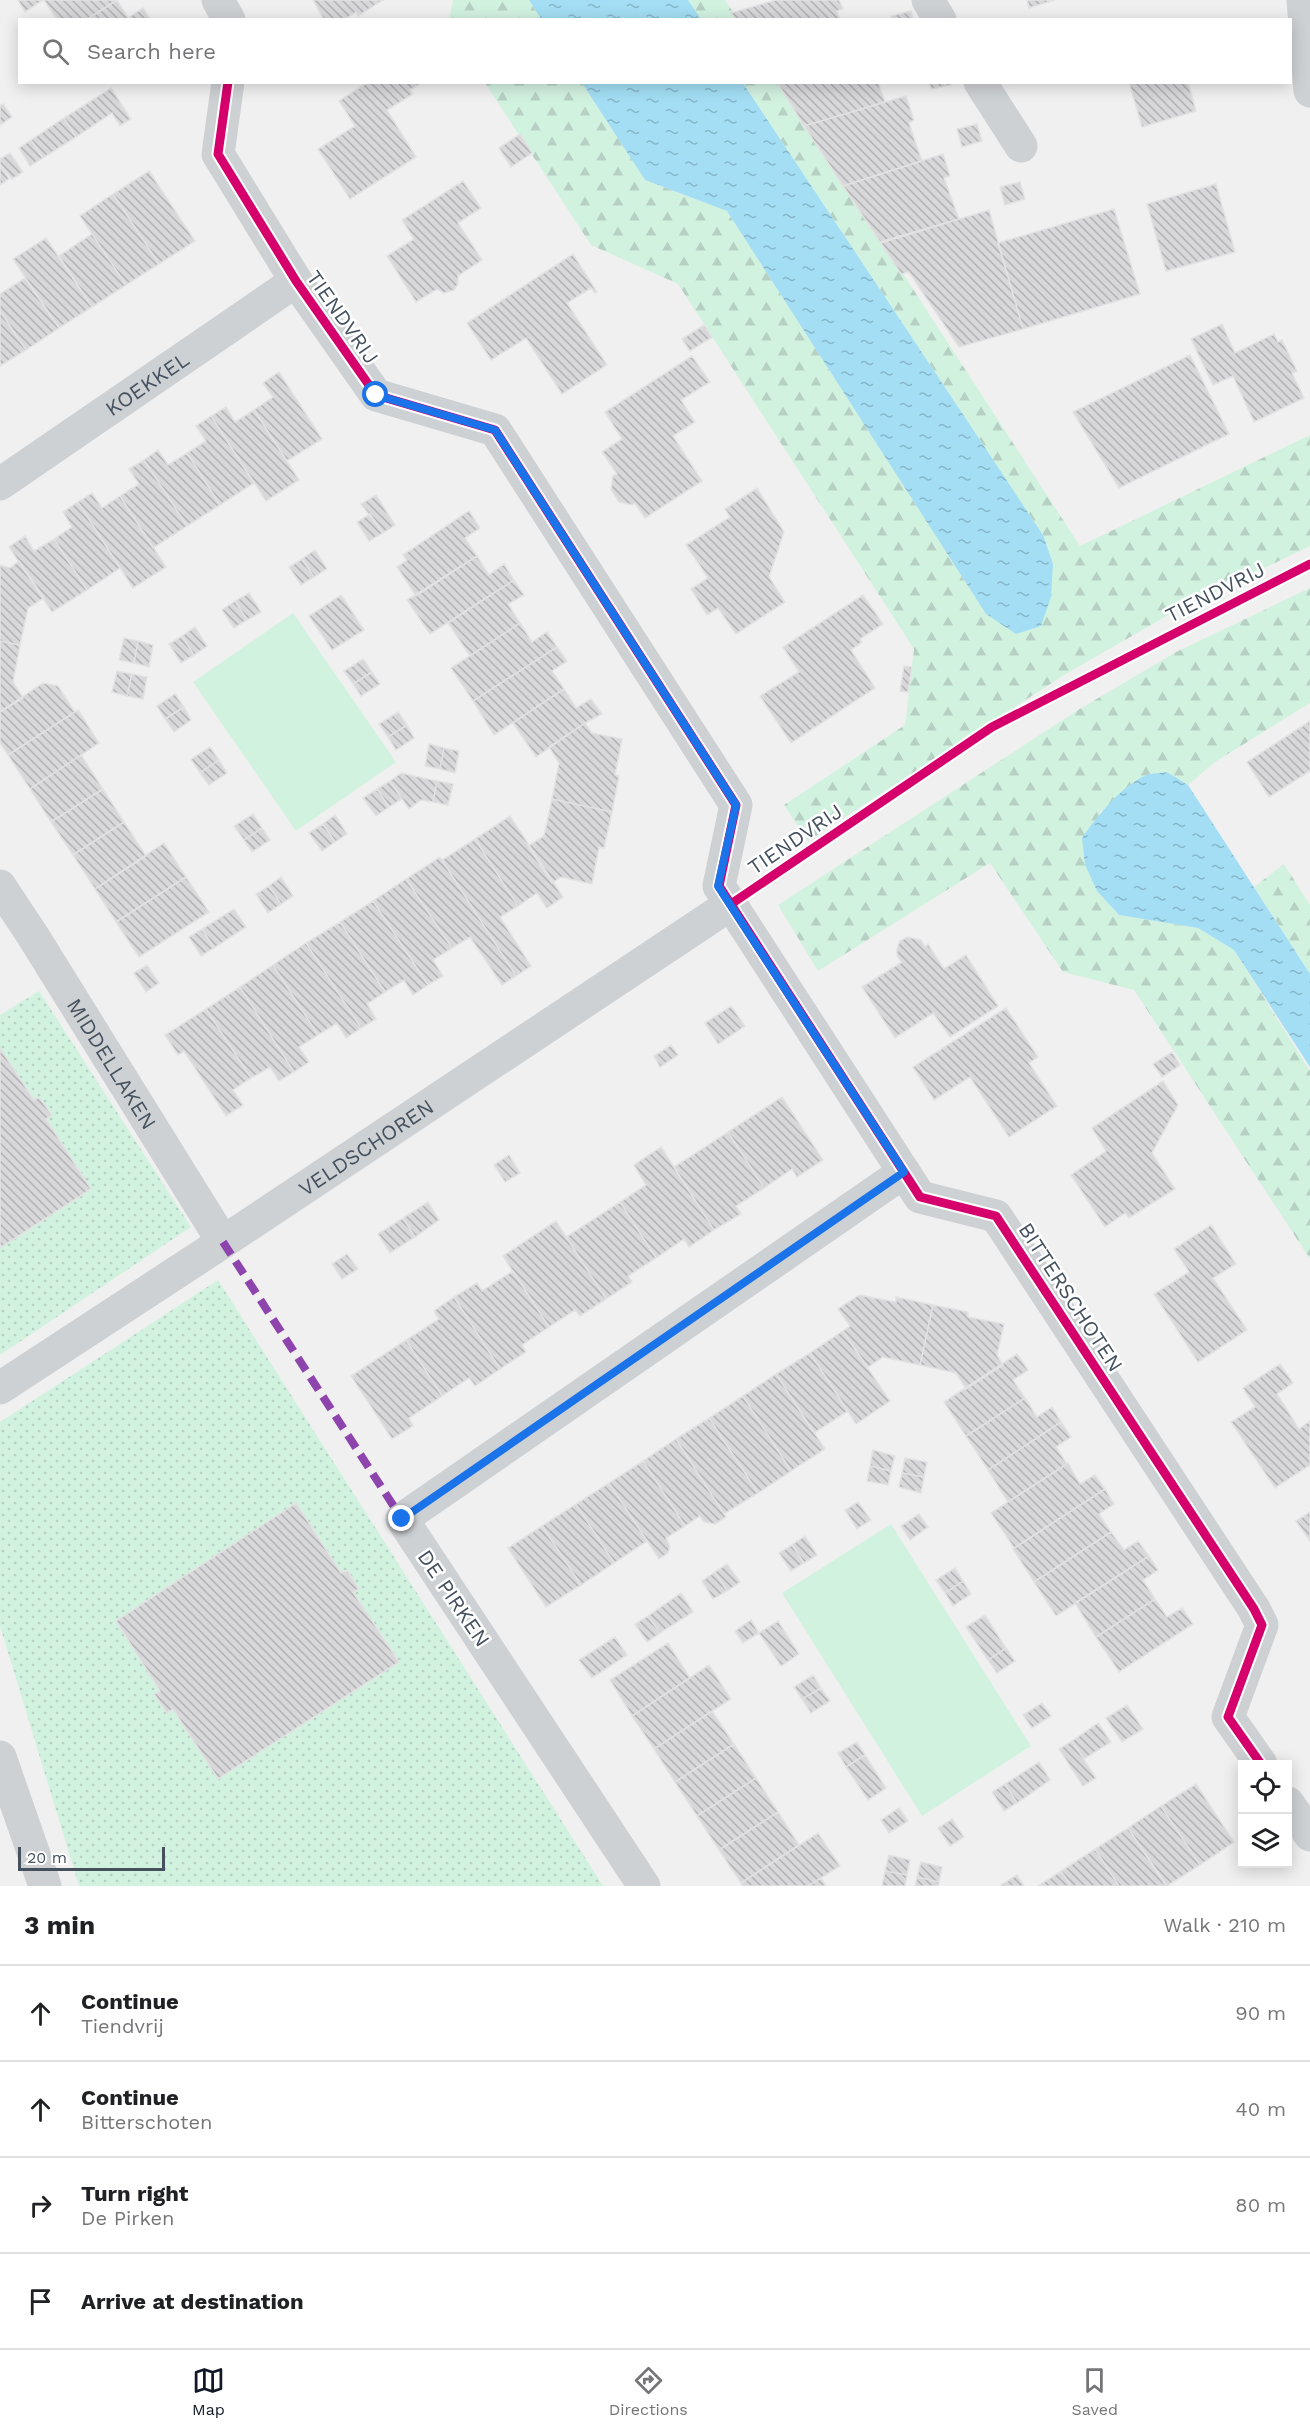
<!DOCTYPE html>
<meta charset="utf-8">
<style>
:root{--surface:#fff;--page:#f6f6f6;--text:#202124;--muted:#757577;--line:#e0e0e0;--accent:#111827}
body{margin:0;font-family:"Work Sans",sans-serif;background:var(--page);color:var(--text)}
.controls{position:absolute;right:18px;bottom:18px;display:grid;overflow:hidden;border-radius:0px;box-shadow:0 3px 15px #0003}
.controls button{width:54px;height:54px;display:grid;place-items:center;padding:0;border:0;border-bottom:2px solid var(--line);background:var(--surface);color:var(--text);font:30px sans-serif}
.scale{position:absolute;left:18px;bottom:15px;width:147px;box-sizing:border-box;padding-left:6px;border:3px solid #45515f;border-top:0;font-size:16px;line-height:21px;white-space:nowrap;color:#45515f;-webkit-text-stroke:4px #fff;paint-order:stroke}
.stop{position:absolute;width:18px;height:18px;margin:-14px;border:4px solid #1a73e8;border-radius:50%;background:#fff}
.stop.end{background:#1a73e8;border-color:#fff;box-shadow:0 2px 6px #0008}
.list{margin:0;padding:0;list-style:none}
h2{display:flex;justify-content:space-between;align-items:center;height:78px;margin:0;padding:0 24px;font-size:26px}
h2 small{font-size:20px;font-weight:400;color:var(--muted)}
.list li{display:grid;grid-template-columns:39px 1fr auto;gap:18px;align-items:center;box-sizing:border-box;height:96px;padding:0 24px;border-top:2px solid var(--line)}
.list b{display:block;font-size:22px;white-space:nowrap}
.list p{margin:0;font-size:20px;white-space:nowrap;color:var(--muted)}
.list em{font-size:20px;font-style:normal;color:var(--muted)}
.icon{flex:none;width:33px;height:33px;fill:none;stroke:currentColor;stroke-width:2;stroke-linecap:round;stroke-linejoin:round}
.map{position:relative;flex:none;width:1310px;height:1886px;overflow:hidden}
.search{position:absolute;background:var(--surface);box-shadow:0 3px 15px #0003;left:18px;right:18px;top:18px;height:66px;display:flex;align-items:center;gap:15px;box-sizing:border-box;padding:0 21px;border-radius:0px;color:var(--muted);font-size:22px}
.sheet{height:462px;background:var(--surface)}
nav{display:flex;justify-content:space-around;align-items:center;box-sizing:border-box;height:84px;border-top:2px solid var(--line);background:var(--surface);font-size:16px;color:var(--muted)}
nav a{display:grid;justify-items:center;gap:3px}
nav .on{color:var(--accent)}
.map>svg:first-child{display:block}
.grass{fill:url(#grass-dots)}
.forest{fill:url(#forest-firs)}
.park{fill:#d2f2e0}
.water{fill:url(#water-ripples)}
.building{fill:url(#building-back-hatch);stroke:#e2e2e3;stroke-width:1.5}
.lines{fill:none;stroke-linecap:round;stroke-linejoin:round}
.minor{stroke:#ced1d4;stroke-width:33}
.quiet{stroke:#8e44ad;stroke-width:8;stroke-dasharray:15 8;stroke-linecap:butt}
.cycleway-casing{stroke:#fff;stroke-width:13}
.cycleway{stroke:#d6006c;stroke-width:9}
.route{stroke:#1a73e8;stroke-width:8}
.labels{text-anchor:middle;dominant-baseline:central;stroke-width:5;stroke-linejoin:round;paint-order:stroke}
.street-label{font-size:21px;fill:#45515f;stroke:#fff}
</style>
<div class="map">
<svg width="1310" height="1886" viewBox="0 0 1310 1886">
<defs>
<pattern id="grass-dots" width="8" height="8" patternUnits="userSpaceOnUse" patternTransform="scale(1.5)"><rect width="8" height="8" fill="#d2f2e0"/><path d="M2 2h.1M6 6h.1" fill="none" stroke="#b6d1c3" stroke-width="1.8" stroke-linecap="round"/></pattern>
<pattern id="forest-firs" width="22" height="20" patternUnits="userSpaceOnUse" patternTransform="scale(1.5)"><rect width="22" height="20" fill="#d2f2e0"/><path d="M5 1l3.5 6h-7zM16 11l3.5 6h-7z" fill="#b6d1c3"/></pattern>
<pattern id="water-ripples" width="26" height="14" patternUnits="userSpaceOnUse" patternTransform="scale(1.5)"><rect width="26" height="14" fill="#a3def4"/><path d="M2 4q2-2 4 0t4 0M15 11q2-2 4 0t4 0" fill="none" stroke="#87b6c9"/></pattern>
<pattern id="building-back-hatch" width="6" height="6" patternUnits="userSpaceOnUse" patternTransform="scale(1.5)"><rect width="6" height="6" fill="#d8d8da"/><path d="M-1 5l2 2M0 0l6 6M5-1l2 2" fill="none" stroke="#b1b2b4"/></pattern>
</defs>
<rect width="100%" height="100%" fill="#f1f0f0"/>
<!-- grass -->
<path class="grass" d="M39,991L191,1227L0,1355V1015Z
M218,1280L603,1886H79L0,1626V1422Z"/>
<!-- forest -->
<path class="forest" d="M453,0H529L541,19H449Z
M688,0H725L738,19H701Z
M485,83H582L645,180L727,211L986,614L1043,535L743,83H779L1080,546L1310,435V546L1177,610L1064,675L808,841L784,805L905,725L914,649L678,284L591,245Z
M1310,588V703L1215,762L1188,785L1167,772L1146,775L1100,812L1085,865L1097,891L1119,915L1198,928L1234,950L1310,1071V1259L1134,990L1063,972L990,863L818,971L778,905L1078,710L1176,652Z
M1284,864L1310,905V974L1254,887Z"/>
<!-- park -->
<path class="park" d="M293,613L396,762L296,831L193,682Z
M891,1524L1031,1746L922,1816L782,1593Z"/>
<!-- water -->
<path class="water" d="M529,0H688L701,19H541Z
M582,83H743L1043,535L1053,564L1051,597L1041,626L1016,634L986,614L727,211L645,180Z
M1167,772L1188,785L1310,974V1067L1234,950L1198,928L1119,915L1097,891L1085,865L1082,838C1098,815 1118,790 1144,776C1150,773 1160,773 1167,772Z"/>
<!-- building -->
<path class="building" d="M18,0H43L25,12Z
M44,0H117L86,20H57Z
M117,0L128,18L143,8L151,20H86Z
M313,0H383L358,16L356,12L344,20H324Z
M776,0H839L843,9L837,11L840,20H736L731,13Z
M1027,0H1055L1029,8Z
M911,11L913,20H892L891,16Z
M368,82H423L410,90L413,94L387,110L416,157L350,199L318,149L355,126L339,101Z
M777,82H878L885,102L804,126Z
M929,82H950L951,85L931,89Z
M1129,82H1188L1196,111L1142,127Z
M111,88L131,119L120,126L112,113L76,137L64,118Z
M906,96L914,120L909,123L922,161L843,186L804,126Z
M3,104L12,117L0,125V106Z
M64,118L76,137L43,158L31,140Z
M977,124L982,141L962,147L957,129Z
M520,134L532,153L511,167L499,148Z
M31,140L43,158L30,166L19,148Z
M10,153L23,172L12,179L0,164V159Z
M943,154L950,176L944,178L959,219L880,242L843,186Z
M0,164L9,179L0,185Z
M149,171L195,241L159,264L113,194Z
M463,181L481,208L458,223L482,260L458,276V284L454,290L444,293L437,289L416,302L387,256L414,239L402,220Z
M1020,182L1025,199L1005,205L1000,187Z
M1216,184L1235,252L1166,271L1147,204Z
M113,194L159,264L126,285L80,216Z
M1114,209L1140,294L1023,329L998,243Z
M989,210L1023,329L959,347L909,272L901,274L881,243Z
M92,234L126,285L92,307L59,256Z
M46,238L92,307L59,328L13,259Z
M573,254L597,292L595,293L591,288L567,303L607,365L562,394L526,338L491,360L467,323Z
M25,278L59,328L26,350L0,311V294Z
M0,311L26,350L0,366Z
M1222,324L1235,353L1274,334L1278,342L1282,340L1297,371L1292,373L1304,398L1254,422L1233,376L1213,385L1191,339Z
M704,325L712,337L690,351L682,339Z
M1190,355L1229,434L1119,488L1073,412Z
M692,356L710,382L681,400L695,422L673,436L702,481L645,518L635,503L632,505L619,502L611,490L613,476L617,474L602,452L622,439L605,412Z
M279,372L322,439L287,461L254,410L273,397L263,383Z
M226,407L235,422L254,410L299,480L266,501L211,416Z
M211,416L254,483L220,505L187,453L206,441L196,426Z
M158,450L168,465L187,453L220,505L187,526L144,460Z
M144,460L187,526L153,548L120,496L139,484L129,469Z
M757,488L784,532L769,577L785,602L736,634L718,608L707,615L691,589L708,578L686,545L730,517L725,509Z
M92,493L102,508L120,496L166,567L133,588L78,502Z
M376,495L395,525L383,533L361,504Z
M78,502L120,568L87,590L54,539L72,527L63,512Z
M469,511L480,528L465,538L477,556L416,596L397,567L407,560L403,555Z
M370,514L383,533L369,541L357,522Z
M25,536L34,551L54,539L87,590L52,612L9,547Z
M315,550L327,569L314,577L302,559Z
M477,556L489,575L504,564L514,580L430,634L407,600Z
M302,559L314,577L301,585L289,567Z
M19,561L44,598L28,608L20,645L0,641V565L10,568Z
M514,580L524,595L508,604L520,623L470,656L448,623Z
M249,593L261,612L247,620L235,601Z
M341,595L364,630L332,650L309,616Z
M863,595L883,624L860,639L862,642L851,650L875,688L791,743L760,696L799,672L783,647Z
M235,601L247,620L234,628L222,610Z
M520,623L532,642L547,632L557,647L473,701L451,668Z
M195,627L207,646L194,655L182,636Z
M182,636L194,655L181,663L169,644Z
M124,638L138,641L134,663L119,660Z
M0,641L20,645L13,682L23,698L0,712Z
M138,641L153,645L149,667L134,663Z
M557,647L567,661L552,671L564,689L494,735L473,701Z
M363,659L372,672L353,684L344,671Z
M904,666L912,667L908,692L900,691Z
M117,671L132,674L127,696L112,692Z
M372,672L380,684L361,696L353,684Z
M132,674L147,677L143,699L127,696Z
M43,683L58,686L75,712L8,755L0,743V712Z
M564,689L576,708L591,699L602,714L585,723L536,757L513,723Z
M175,694L184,707L165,719L157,706Z
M184,707L191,720L174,732L165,719Z
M78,710L99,743L30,789L8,755Z
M398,712L407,725L388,737L379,724Z
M1310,721V771L1269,797L1247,762Z
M585,723L592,733L622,739L615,775L619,776L612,812L552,799L559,763L549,747Z
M407,725L414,738L396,750L388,737Z
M429,744L444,748L440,769L425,766Z
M210,747L219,760L200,773L191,759Z
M444,748L459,751L455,773L440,769Z
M81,755L103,789L51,822L30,789Z
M219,760L227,773L209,785L200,773Z
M401,773L437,781L433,802L421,800L409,809L390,781Z
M390,781L402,799L389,807L377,789Z
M437,781L453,784L448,805L433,802Z
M103,789L124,822L73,855L51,822Z
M377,789L389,807L376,816L363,798Z
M552,799L612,812L604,848L599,847L592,884L561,877L552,883L528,846L544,836Z
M253,814L262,828L244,840L234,826Z
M335,815L347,834L335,842L323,824Z
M510,816L563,897L547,908L537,893L518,906L475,839Z
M124,822L146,856L95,889L73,855Z
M323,824L335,842L322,851L309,833Z
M262,828L270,840L252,852L244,840Z
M475,839L518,906L500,917L531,966L516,976L442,860Z
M164,843L186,877L116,922L95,889Z
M440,857L516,976L502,985L470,937L452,948L406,879Z
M186,877L209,912L139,957L116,922Z
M281,877L293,896L281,904L269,886Z
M406,879L452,948L433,960L443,976L428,985L373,901Z
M269,886L281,904L268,913L256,894Z
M373,901L428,985L413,995L404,980L385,992L340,922Z
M234,909L246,927L214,948L202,929Z
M340,922L385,992L367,1004L376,1019L361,1028L306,943Z
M202,929L214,948L201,956L189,937Z
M907,937L921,940L925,947L928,944L944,969L966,955L998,1006L950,1037L933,1013L895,1038L862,987L902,962L897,956V948L900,941Z
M306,943L361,1028L346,1038L337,1023L318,1035L273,965Z
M147,965L159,983L146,992L134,973Z
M273,965L318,1035L299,1047L309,1062L294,1072L240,987Z
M240,987L294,1072L279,1081L270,1067L251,1078L206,1009Z
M731,1006L745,1026L718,1044L705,1023Z
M1006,1008L1038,1057L1029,1063L1057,1106L1009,1137L970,1077L934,1100L913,1067Z
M206,1009L251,1078L233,1090L243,1105L226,1116L184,1051L178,1055L165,1035Z
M671,1045L678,1055L660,1067L654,1056Z
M0,1048L34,1100L39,1097L52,1115L46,1119L91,1189L0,1248Z
M1172,1052L1180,1065L1162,1077L1153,1064Z
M1163,1081L1178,1105L1152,1153L1175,1189L1129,1218L1125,1213L1105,1227L1071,1175L1106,1151L1092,1128Z
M782,1097L823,1160L797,1177L792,1169L764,1188L728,1132Z
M728,1132L764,1188L736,1206L741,1214L714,1230L674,1167Z
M661,1147L714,1230L689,1247L684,1239L656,1258L620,1202L646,1185L634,1165Z
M509,1155L520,1173L505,1182L494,1165Z
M428,1202L439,1220L415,1237L403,1218Z
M620,1202L656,1258L628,1276L632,1282L606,1299L566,1237Z
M403,1218L415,1237L390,1253L378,1234Z
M556,1221L606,1299L580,1316L575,1310L549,1327L503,1256Z
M1211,1225L1236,1264L1213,1278L1247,1330L1198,1362L1154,1294L1189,1272L1174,1249Z
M347,1254L358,1269L342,1279L332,1264Z
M513,1271L549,1327L522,1345L526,1352L500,1369L454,1297L477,1283L482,1291Z
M859,1295L896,1302V1297L933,1305L920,1365L883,1357L867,1368L843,1331L850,1326L838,1309Z
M454,1297L500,1369L475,1386L469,1378L442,1396L406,1340L439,1319L434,1311Z
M933,1305L968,1312V1317L1004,1324L997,1355L1003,1365L966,1389L956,1373L920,1365Z
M843,1331L890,1401L856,1424L810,1353Z
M406,1340L442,1396L409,1418L413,1426L392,1439L351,1376Z
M810,1353L848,1411L814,1433L776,1374Z
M1017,1354L1028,1370L1013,1380L1025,1398L966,1436L944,1402Z
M1280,1364L1293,1383L1277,1394L1299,1429L1310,1421V1465L1275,1488L1231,1422L1255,1407L1243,1388Z
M776,1374L825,1449L791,1471L743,1396Z
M743,1396L791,1471L758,1493L709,1418Z
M1025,1398L1037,1417L1052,1407L1061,1422L988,1470L966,1436Z
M709,1418L758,1493L724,1514L676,1439Z
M1061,1422L1071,1437L1056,1447L1067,1464L1008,1502L988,1470Z
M676,1439L726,1517L715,1524L704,1522L700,1516L685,1526L643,1461Z
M873,1450L895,1456L891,1471L870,1466Z
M905,1458L927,1462L924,1477L902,1473Z
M643,1461L685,1526L666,1538L670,1546L668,1553L659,1559L609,1483Z
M1068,1463L1080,1484L1095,1475L1105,1489L1014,1548L991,1513Z
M870,1466L891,1471L888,1485L867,1481Z
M902,1473L924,1477L921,1493L899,1487Z
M609,1483L647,1541L614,1563L576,1504Z
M1105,1489L1114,1504L1099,1514L1111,1532L1034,1582L1013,1549Z
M858,1502L871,1520L857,1529L845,1510Z
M296,1503L341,1573L347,1570L359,1589L353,1592L399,1662L218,1779L173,1709L167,1713L154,1694L160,1691L116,1621Z
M576,1504L614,1563L581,1585L542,1526Z
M1310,1512V1541L1296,1521Z
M919,1514L928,1527L910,1540L901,1526Z
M542,1526L581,1585L546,1607L508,1548Z
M1111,1532L1124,1550L1138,1541L1149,1556L1056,1616L1034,1582Z
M805,1536L817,1555L804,1563L792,1545Z
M792,1545L804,1563L791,1571L779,1553Z
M1149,1556L1158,1570L1143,1580L1155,1599L1096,1637L1075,1603Z
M727,1564L740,1582L727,1591L715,1572Z
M955,1568L963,1581L945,1593L936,1580Z
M715,1572L727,1591L713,1599L702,1581Z
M963,1581L971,1594L953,1606L945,1593Z
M681,1593L693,1612L660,1633L648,1616Z
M1155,1599L1167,1617L1182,1608L1193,1624L1119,1672L1096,1637Z
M985,1615L1006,1648L988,1660L966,1627Z
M648,1616L660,1633L647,1642L635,1624Z
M751,1620L759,1633L743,1643L735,1631Z
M778,1621L799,1654L781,1666L759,1633Z
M615,1637L627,1655L592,1678L579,1660Z
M668,1643L690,1678L632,1716L610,1680Z
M1006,1648L1015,1661L997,1673L988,1660Z
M709,1665L731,1699L654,1749L632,1716Z
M813,1675L821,1688L802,1699L794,1687Z
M821,1688L830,1701L811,1713L802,1699Z
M1042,1703L1051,1716L1032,1728L1023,1715Z
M1127,1705L1143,1729L1122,1742L1106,1718Z
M712,1711L734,1744L675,1782L654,1749Z
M1098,1723L1111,1742L1084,1759L1072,1741Z
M1072,1741L1096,1778L1083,1786L1059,1749Z
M857,1742L865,1755L846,1767L838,1753Z
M734,1744L756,1778L697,1816L675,1782Z
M865,1755L886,1788L868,1800L846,1767Z
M1039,1762L1050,1780L1017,1803L1005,1784Z
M756,1778L778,1812L719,1850L697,1816Z
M1005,1784L1017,1803L1004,1811L992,1792Z
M1196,1784L1234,1842L1200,1865L1161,1806Z
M1161,1806L1200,1865L1167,1886L1128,1828Z
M899,1808L908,1821L889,1833L881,1820Z
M778,1812L799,1845L741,1883L719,1850Z
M952,1819L964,1837L950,1846L938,1828Z
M1128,1828L1166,1886H1119L1095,1849Z
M818,1833L840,1866L808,1886H743L741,1883Z
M1095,1849L1119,1886H1071L1061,1871Z
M889,1855L910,1860L907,1875L885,1871Z
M921,1862L942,1867L939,1882L917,1877Z
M885,1871L907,1875L905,1886H882Z
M1061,1871L1071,1886H1038Z
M1017,1875L1024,1886H1001V1885Z
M917,1877L939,1882L938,1886H915Z
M821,1878L826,1886H808Z"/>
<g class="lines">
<!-- minor -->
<g class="minor">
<path d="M218,0L229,20"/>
<path d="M928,0L940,20"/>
<path d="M1303,0L1310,91"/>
<path d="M228,82L218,154L296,281L376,395L495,430L736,805L719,886L920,1197L996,1216L1254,1609L1262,1625L1228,1717L1261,1764"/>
<path d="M980,82L1021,146"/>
<path id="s1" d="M0,484L296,281"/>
<path id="s2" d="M0,886L33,936L223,1242"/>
<path id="s3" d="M0,1388L223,1242L731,904"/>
<path d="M0,1757L45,1886"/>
<path d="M1288,1803L1310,1835"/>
<path d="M644,1886L402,1519L904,1172"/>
</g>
<!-- quiet -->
<path class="quiet" d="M223,1242L402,1519"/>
<!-- cycleway casing -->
<g class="cycleway-casing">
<path id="cycleway" d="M228,82L218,154L296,281L376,395L495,430L736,805L719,886L920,1197L996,1216L1254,1609L1262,1625L1228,1717L1261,1764
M731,904L992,727L1310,564"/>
</g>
<!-- cycleway -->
<use href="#cycleway" class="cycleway"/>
</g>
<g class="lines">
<!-- route -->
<path class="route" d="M376,395L495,430L736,805L718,886L904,1172L402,1519"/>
</g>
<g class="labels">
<!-- street labels -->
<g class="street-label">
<text transform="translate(343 317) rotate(55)">TIENDVRIJ</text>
<text stroke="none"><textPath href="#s1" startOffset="178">KOEKKEL</textPath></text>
<text transform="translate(1215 592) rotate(-27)">TIENDVRIJ</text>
<text transform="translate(795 839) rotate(-34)">TIENDVRIJ</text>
<text stroke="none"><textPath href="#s2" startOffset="210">MIDDELLAKEN</textPath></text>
<text stroke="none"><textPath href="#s3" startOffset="438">VELDSCHOREN</textPath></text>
<text transform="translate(1071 1297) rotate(57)">BITTERSCHOTEN</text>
<text transform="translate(454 1598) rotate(56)">DE PIRKEN</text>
</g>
</g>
</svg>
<div class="controls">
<button><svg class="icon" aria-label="locate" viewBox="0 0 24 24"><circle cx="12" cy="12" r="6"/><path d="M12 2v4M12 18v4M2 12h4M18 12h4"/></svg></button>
<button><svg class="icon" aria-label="layers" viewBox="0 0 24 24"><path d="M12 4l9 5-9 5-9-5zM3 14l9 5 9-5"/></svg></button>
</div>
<div class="scale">20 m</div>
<div class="stop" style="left:376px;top:395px"></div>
<div class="stop end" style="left:402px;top:1519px"></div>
<div class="search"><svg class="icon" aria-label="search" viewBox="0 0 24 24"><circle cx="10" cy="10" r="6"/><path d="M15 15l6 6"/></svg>Search here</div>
</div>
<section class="sheet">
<h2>3 min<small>Walk · 210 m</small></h2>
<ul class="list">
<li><svg class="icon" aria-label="ahead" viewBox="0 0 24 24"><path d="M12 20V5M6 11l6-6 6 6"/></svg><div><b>Continue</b><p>Tiendvrij</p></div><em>90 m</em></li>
<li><svg class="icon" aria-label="ahead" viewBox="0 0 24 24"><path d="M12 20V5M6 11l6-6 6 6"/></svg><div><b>Continue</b><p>Bitterschoten</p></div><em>40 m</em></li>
<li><svg class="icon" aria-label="right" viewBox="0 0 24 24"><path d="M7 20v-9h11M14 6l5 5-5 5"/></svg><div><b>Turn right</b><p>De Pirken</p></div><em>80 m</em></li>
<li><svg class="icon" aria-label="arrive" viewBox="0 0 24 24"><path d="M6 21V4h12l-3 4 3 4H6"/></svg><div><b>Arrive at destination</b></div></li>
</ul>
</section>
<nav>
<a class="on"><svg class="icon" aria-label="map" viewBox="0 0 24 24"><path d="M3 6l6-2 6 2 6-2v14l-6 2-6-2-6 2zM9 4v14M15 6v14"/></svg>Map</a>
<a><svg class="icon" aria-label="directions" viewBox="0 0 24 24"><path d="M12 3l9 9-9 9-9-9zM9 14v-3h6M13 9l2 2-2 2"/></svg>Directions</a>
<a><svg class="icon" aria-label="saved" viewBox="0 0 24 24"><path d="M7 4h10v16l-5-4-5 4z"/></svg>Saved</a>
</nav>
